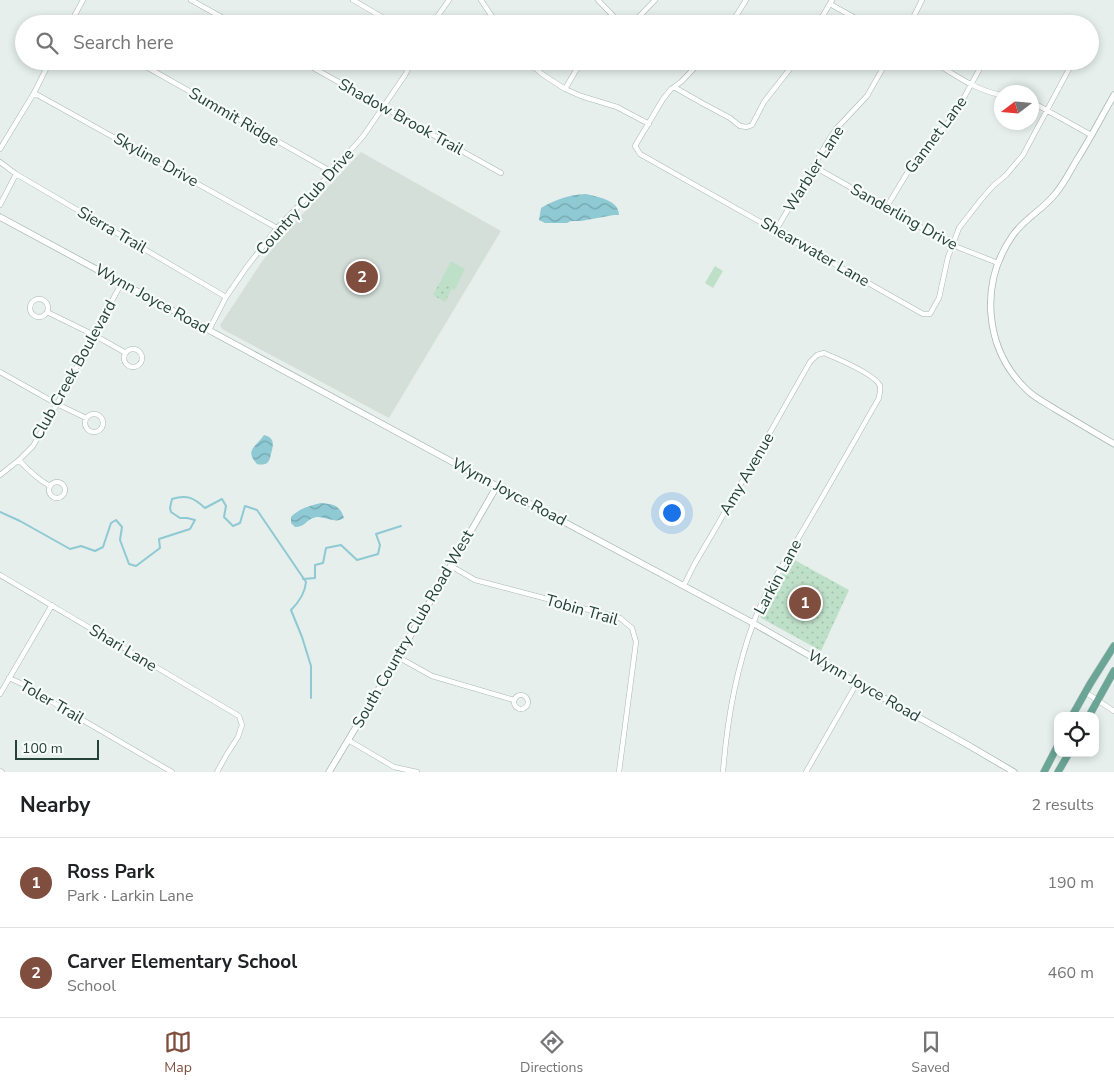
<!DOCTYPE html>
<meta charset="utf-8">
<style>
:root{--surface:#fff;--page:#f6f6f6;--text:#202124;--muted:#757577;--line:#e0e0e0;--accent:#7f4e3f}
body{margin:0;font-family:"Nunito Sans",sans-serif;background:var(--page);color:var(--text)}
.controls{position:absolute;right:15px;bottom:15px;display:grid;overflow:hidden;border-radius:10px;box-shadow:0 2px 8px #0003}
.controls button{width:45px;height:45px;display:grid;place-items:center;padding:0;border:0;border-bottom:1px solid var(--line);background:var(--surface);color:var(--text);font:25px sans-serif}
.compass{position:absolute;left:994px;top:85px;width:45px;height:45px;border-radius:50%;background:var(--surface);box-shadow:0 2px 8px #0003;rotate:254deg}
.scale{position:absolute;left:15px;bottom:12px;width:84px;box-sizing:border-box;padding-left:5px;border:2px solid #24423a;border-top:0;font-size:14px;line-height:18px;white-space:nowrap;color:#24423a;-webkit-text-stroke:4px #f7fbf9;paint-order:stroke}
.you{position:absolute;left:671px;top:512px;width:18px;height:18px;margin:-12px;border:4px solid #fff;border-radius:50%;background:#1a73e8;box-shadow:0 0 0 8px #1a73e833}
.badge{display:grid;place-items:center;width:32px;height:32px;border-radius:50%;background:var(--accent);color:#fff;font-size:16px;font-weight:700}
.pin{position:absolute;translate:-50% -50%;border:2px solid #fff;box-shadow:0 1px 5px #0006}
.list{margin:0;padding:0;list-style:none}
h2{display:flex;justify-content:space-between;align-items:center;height:65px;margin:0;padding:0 20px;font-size:21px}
h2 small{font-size:16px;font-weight:400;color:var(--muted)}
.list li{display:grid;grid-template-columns:32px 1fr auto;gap:15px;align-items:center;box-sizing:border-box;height:90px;padding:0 20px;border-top:1px solid var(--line)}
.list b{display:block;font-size:19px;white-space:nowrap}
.list p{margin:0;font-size:16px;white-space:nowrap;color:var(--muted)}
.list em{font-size:16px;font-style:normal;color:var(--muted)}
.icon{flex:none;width:28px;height:28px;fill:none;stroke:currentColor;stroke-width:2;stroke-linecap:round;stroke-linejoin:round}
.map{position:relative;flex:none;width:1114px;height:772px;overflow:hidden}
.search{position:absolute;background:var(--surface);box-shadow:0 2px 8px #0003;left:15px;right:15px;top:15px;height:55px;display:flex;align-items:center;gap:12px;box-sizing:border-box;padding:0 18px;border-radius:28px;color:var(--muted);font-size:19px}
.sheet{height:245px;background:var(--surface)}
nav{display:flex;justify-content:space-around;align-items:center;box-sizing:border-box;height:70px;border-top:1px solid var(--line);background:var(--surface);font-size:14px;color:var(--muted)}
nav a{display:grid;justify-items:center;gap:2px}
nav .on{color:var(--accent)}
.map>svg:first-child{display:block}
.built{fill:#d4dfda}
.park{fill:url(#park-dots)}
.pitch{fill:#bfe0c8}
.water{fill:url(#water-waves)}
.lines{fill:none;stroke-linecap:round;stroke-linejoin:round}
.stream{stroke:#8ec9d4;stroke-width:2}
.minor-casing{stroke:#a8b8b2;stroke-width:5.5}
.tertiary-casing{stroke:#a8b8b2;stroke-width:7}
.primary-casing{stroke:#c2cac8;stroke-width:8}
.minor{stroke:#fff;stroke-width:4.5}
.tertiary{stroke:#fff;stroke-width:5.5}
.primary{stroke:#6aa596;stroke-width:7}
.labels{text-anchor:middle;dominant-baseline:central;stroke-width:4.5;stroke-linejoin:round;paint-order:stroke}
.street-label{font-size:16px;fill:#24423a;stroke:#f7fbf9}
</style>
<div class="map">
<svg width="1114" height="772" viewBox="0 0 1114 772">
<defs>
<pattern id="park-dots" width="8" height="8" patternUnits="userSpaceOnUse" patternTransform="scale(1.25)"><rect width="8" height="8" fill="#bfe0c8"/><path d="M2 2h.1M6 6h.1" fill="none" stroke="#a4c1ad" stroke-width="1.8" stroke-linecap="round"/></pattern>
<pattern id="water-waves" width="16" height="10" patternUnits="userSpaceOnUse" patternTransform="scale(1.25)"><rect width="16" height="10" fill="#8ec9d4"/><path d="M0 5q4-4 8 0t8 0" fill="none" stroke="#74a5ad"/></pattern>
</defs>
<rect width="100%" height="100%" fill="#e6efeb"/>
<!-- built -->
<path class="built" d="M361,152L501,231L389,418L222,329L220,325L263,260L297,220Z"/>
<!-- park -->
<path class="park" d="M440,282L452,288L445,302L433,295Z
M791,558L849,590L821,651L761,618L760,615Z"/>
<!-- pitch -->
<path class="pitch" d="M451,261L465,269L455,290L440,282Z
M715,266L723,271L713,288L705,283Z"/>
<!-- water -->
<path class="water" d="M586,194C598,197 619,200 619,215H614L581,221H571L567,223H545L539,220L541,208C556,199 569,195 586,194Z
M264,435C276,438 273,446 271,454C270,457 270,460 268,462C266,465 260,465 257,464C244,450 256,447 264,435Z
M321,503C333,504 340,505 344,518C334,525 323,514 313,518C305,521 305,527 295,527L291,523V517C298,509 311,505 321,503Z"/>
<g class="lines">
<!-- stream -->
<path class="stream" d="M0,512L20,521L70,549L81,546L95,551L103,547L111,523L116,520L122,527L120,540L129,564L136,566L160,548L159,539L190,529L195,520L187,518H180L171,512L170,508L172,499C187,494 194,498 205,508L222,499L226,506L224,517L233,526L240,523L245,506L257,510L306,582C305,594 299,602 291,610L302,637L311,666V698
M303,579L315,578V565L323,563L326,548L341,545L357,560L378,554L380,545L376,534L401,526"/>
<!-- minor casing -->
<g class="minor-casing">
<path id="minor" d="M191,0L234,24
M353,0L394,24
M481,0L497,24
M598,0L621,24
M830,4L866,24
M70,24L83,0
M432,24L449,0
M632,24L655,0
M731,24L746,0
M818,24L832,0
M910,24L922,0
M136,61L332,172
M301,61L501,173
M527,61L542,74L565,89L581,96L617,107L649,124
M701,61L681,82L671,89L663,99L635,146L640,154L923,314H930L939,298L948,257L959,228L980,201L993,186L1006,175L1023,155L1069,69L1061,61
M932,61C954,74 976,91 1002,95
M674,87L702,103L730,118L740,126L747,127L752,125L764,102L796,61
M565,89L575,72L583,61
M34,93L277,228
M1032,102L1091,135
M0,149L34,93L50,61
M0,162L16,174L226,297
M813,166L952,245L998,263
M0,205L16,174
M886,208L915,160L940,133L956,112L984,61
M776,230L830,138L836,129L867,96L887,61
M30 308a9 9 0 1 1 18 0a9 9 0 1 1-18 0Z
M47,312L94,335L126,353
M209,330L226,297L246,268L277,228L332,172L364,135L405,75L412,61
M124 358a9 9 0 1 1 18 0a9 9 0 1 1-18 0Z
M0,372L57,404L86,418
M85 423a9 9 0 1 1 18 0a9 9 0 1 1-18 0Z
M19,460C28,470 37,479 50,486
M0,475L19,460L33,446L57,404L122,282
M49 490a8 8 0 1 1 16 0a8 8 0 1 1-16 0Z
M451,566L475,580L620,618L632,628L636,642L619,772
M0,575L239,716L242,725L238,737L227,754L217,772
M684,585L694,565L718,524L810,362L817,355L824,353C836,358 876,375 880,386C881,390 879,395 879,398C852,445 826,491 799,537C783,565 764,593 753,624C735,673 727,720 723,772
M398,657L432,676L514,700
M9,678L29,687L62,708L172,772
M1085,692L1114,711
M0,694L52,605
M514 702a7 7 0 1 1 14 0a7 7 0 1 1-14 0Z
M348,740L394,767L417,772
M0,771L2,772
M806,772L857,683"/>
</g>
<!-- tertiary casing -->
<g class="tertiary-casing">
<path id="tertiary" d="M1114,95C1102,116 1091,137 1078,158C1071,169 1065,182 1056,193C1044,209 1025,218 1013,235C979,283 984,349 1027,390C1035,398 1046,403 1055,409C1075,421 1094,432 1114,444
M0,217L469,471L753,623L857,683L968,745L1014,772
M329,772L398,657L497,486"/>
</g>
<!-- primary casing -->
<g class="primary-casing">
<path id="primary" d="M1072,716L1090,684L1114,646
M1089,716L1114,671
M1044,772L1058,745
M1058,772L1069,753"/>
</g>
<!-- minor -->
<use href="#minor" class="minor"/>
<!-- tertiary -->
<use href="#tertiary" class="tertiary"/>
<!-- primary -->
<use href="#primary" class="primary"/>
</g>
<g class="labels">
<!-- street labels -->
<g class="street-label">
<text transform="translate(234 117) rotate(30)">Summit Ridge</text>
<text transform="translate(401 117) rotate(29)">Shadow Brook Trail</text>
<text transform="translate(936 135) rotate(-53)">Gannet Lane</text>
<text transform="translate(156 160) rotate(29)">Skyline Drive</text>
<text transform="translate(814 169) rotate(-58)">Warbler Lane</text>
<text transform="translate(305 202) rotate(-48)">Country Club Drive</text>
<text transform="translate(904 217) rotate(29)">Sanderling Drive</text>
<text transform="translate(112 230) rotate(30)">Sierra Trail</text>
<text transform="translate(815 252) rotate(30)">Shearwater Lane</text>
<text transform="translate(152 299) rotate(29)">Wynn Joyce Road</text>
<text transform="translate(74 370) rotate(-61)">Club Creek Boulevard</text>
<text transform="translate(747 474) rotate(-60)">Amy Avenue</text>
<text transform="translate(509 492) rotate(28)">Wynn Joyce Road</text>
<text transform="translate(778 577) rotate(-62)">Larkin Lane</text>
<text transform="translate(582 610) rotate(16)">Tobin Trail</text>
<text transform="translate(413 629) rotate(-60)">South Country Club Road West</text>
<text transform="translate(123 648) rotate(31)">Shari Lane</text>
<text transform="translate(864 686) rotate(30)">Wynn Joyce Road</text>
<text transform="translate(52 702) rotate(30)">Toler Trail</text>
</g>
</g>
</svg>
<div class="controls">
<button><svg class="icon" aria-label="locate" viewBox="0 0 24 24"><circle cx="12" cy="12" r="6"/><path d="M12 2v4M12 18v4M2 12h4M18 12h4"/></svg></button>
</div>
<svg class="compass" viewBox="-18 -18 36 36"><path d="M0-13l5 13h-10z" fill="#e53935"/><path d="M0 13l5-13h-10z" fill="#757577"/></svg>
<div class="scale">100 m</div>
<div class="you"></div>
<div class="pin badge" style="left:805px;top:603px">1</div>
<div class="pin badge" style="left:362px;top:277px">2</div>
<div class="search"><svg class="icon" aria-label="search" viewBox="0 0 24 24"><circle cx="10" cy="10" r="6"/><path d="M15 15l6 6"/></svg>Search here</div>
</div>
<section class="sheet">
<h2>Nearby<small>2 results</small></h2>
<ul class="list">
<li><span class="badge">1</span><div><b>Ross Park</b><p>Park · Larkin Lane</p></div><em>190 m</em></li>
<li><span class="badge">2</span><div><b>Carver Elementary School</b><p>School</p></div><em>460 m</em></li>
</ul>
</section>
<nav>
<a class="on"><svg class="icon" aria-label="map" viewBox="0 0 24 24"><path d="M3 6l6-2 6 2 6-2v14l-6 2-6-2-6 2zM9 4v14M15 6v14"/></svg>Map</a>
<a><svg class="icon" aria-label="directions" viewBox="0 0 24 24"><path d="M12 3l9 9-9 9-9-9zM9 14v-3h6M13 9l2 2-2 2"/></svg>Directions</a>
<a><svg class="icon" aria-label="saved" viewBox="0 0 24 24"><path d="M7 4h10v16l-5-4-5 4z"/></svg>Saved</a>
</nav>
